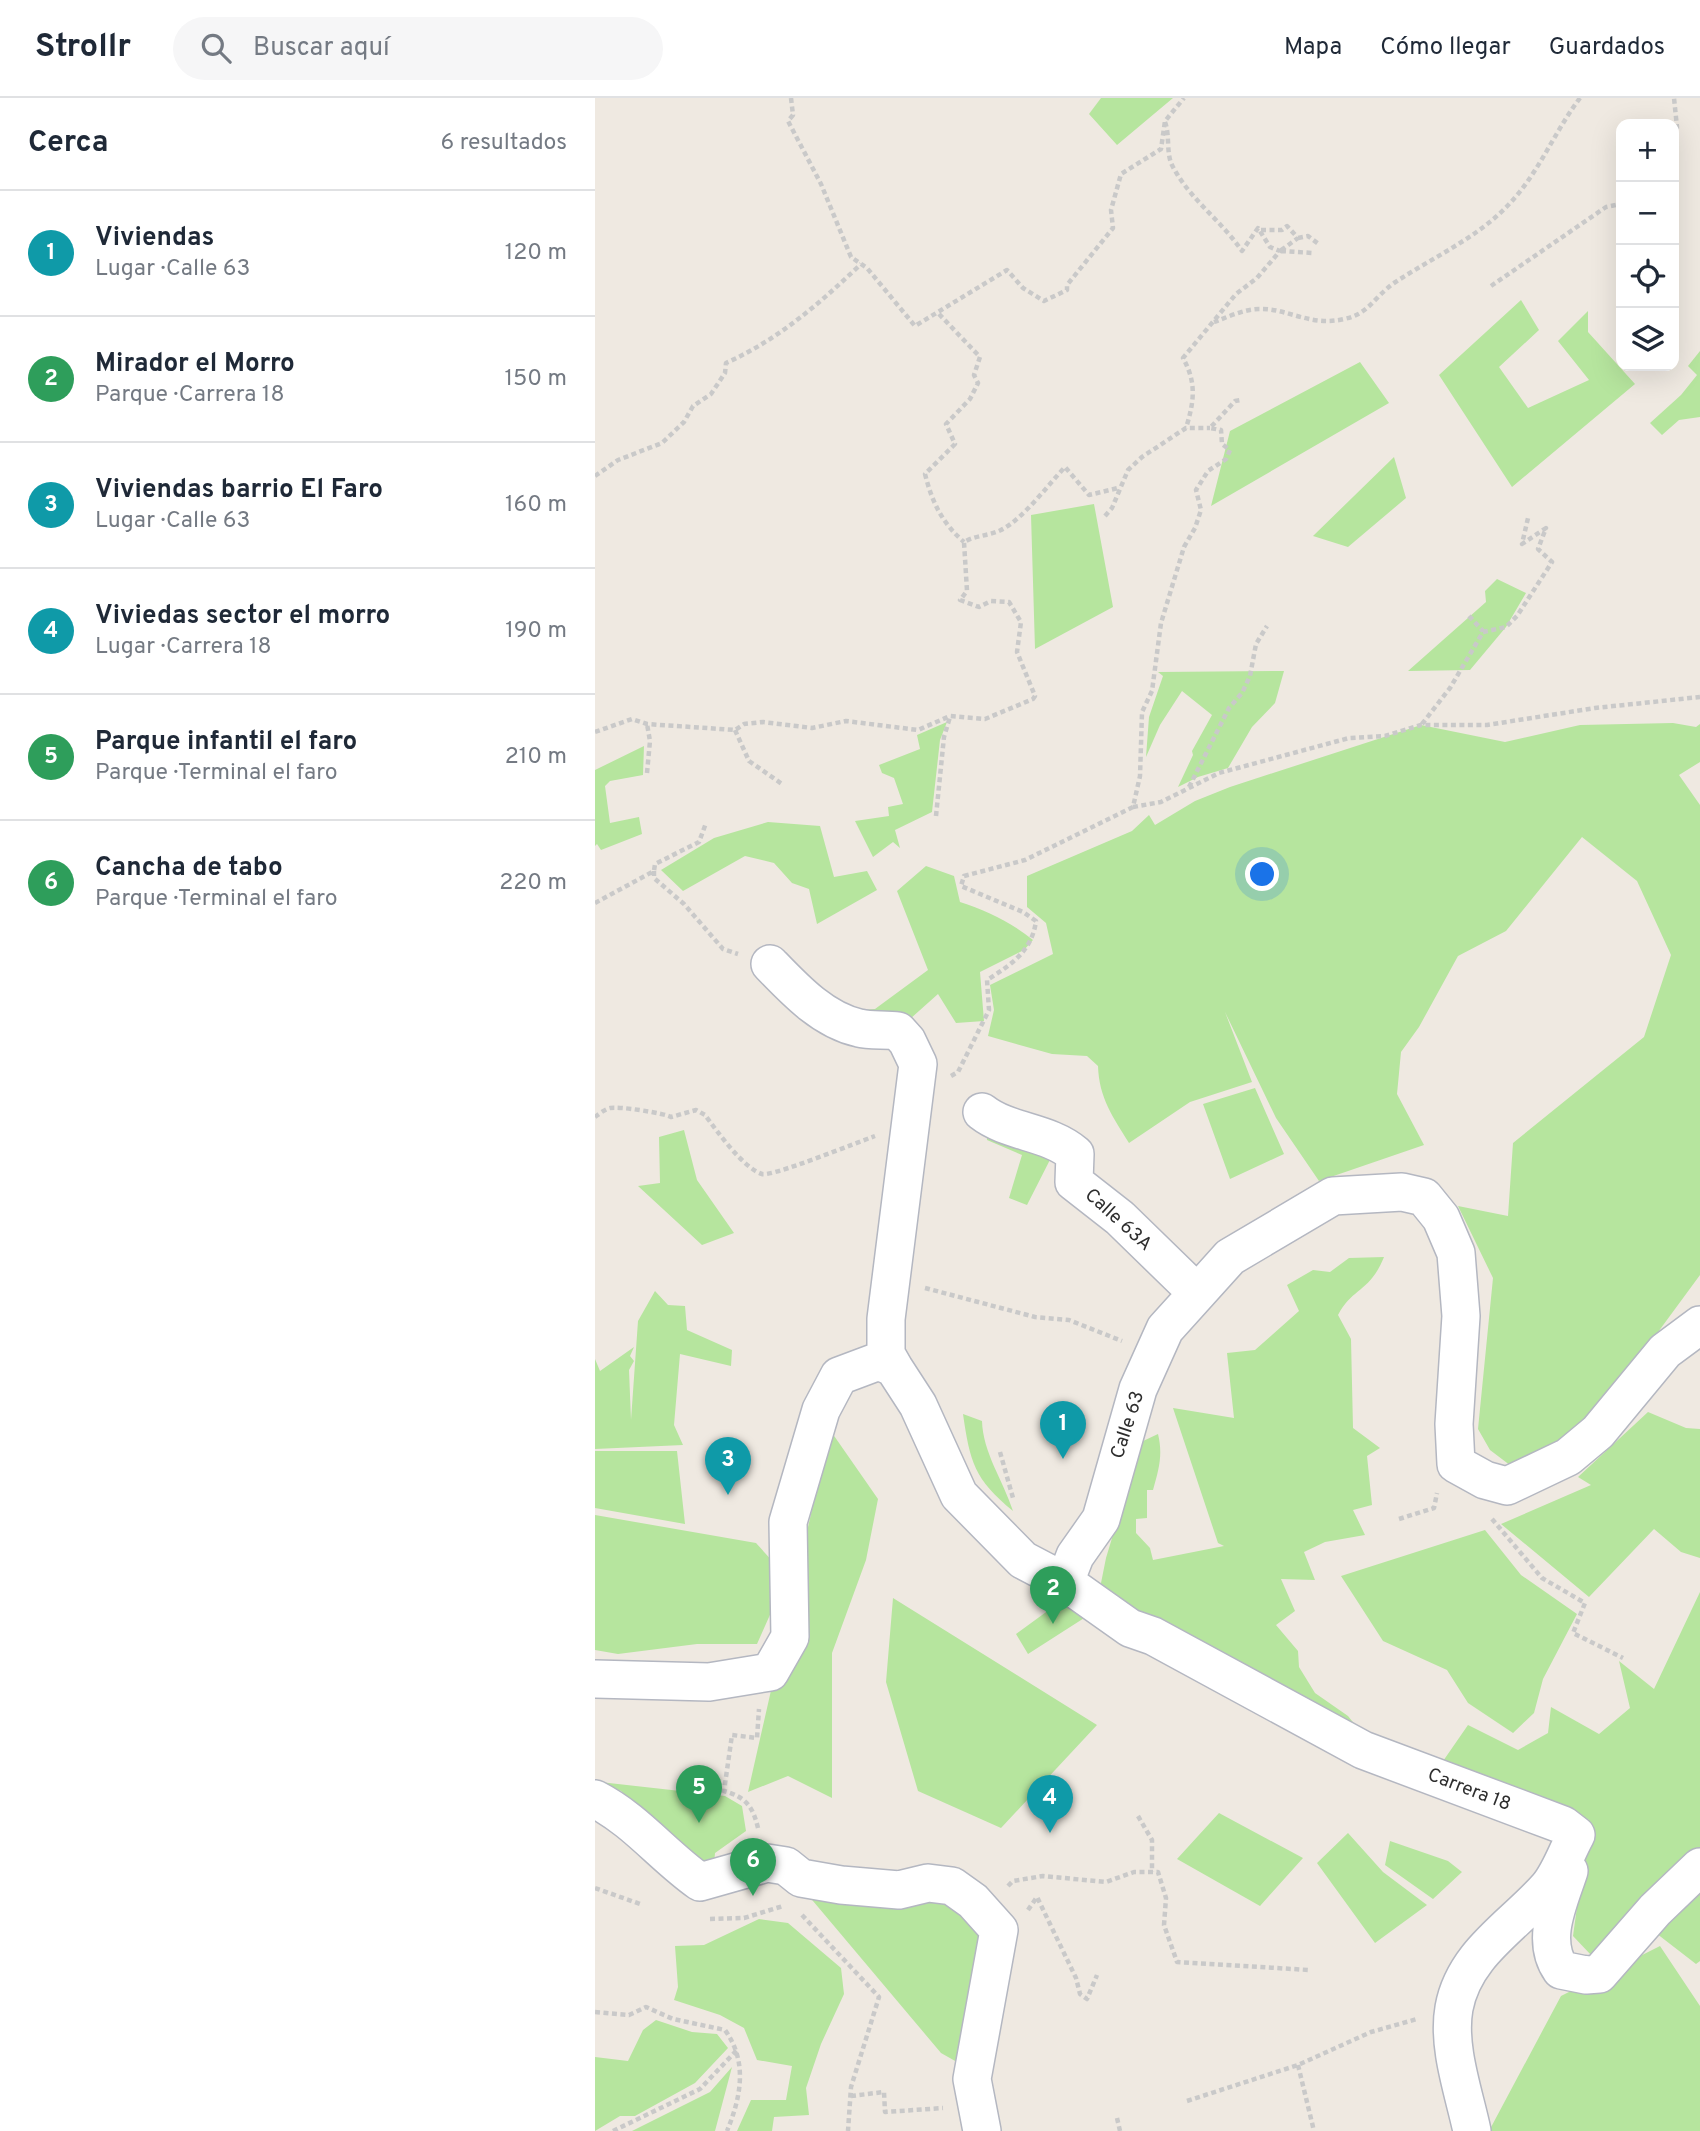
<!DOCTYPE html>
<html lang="es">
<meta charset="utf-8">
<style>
:root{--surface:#fff;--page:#f6f6f7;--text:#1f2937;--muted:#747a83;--line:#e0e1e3;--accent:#1a73e8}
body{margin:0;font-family:Overpass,sans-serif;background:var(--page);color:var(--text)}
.controls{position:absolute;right:21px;top:21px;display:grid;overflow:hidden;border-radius:14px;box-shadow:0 7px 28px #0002}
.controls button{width:63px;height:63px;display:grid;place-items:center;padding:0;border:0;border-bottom:2px solid var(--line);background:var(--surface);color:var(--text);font:35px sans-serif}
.you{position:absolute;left:668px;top:777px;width:24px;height:24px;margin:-18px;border:5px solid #fff;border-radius:50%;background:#1a73e8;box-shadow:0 0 0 10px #1a73e833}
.badge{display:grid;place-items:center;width:46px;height:46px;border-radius:50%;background:var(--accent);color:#fff;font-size:23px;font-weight:700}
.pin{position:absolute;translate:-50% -58px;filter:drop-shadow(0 2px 4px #0008)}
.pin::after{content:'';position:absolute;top:37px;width:24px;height:21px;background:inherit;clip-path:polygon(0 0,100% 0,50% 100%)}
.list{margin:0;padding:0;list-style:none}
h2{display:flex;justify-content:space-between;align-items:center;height:91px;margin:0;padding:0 28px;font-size:30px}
h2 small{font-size:23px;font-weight:400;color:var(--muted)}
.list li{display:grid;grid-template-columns:46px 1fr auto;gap:21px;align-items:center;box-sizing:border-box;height:126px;padding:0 28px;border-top:2px solid var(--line)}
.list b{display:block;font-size:26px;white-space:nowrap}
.list p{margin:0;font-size:23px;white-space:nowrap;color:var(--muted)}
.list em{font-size:23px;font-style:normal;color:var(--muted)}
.icon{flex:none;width:38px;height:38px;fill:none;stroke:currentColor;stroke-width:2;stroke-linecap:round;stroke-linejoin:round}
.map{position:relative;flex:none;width:1105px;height:2033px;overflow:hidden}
header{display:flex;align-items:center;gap:42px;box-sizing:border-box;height:98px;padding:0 35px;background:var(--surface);border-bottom:2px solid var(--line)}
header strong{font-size:33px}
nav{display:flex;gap:38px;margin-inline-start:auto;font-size:24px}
.search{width:490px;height:63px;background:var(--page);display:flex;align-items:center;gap:18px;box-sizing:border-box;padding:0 24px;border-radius:38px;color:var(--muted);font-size:26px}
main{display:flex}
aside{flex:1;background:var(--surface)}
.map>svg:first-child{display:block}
.green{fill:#b6e59e}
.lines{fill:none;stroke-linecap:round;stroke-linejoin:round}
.minor-casing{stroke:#b4b7c1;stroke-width:40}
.path{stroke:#c9c9c9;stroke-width:4.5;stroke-dasharray:5 3.5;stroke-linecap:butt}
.minor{stroke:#fff;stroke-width:37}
.labels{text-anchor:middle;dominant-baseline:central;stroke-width:5;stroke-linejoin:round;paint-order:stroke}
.street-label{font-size:19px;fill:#2e2e2e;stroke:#fff}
</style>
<header>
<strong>Strollr</strong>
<div class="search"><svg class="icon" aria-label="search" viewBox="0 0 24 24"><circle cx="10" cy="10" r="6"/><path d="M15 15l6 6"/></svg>Buscar aquí</div>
<nav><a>Mapa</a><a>Cómo llegar</a><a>Guardados</a></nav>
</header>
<main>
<aside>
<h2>Cerca<small>6 resultados</small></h2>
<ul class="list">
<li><span class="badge" style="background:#0f9aa8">1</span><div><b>Viviendas</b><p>Lugar · Calle 63</p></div><em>120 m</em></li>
<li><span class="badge" style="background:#2e9e5b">2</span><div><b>Mirador el Morro</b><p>Parque · Carrera 18</p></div><em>150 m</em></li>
<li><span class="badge" style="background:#0f9aa8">3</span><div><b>Viviendas barrio El Faro</b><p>Lugar · Calle 63</p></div><em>160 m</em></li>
<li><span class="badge" style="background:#0f9aa8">4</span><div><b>Viviedas sector el morro</b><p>Lugar · Carrera 18</p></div><em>190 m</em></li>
<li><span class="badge" style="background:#2e9e5b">5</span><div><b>Parque infantil el faro</b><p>Parque · Terminal el faro</p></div><em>210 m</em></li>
<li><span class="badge" style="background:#2e9e5b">6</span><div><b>Cancha de tabo</b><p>Parque · Terminal el faro</p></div><em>220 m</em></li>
</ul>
</aside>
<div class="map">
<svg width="1105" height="2033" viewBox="0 0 1105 2033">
<rect width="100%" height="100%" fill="#efe9e1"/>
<!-- green -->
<path class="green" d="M506,0H578L522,47L494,16Z
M926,202L944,232L904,269L933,310L994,282L963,243L993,213V234L1040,286L917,389L844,277Z
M1105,253V319L1084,322L1067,337L1055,325L1086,297L1102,277L1093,268Z
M765,264L794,305L616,408L635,333Z
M799,359L811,400L753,449L718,438Z
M499,406L518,509L440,551L436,417Z
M902,481L931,495L911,529L875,572L813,573L891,504L890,493Z
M689,573L680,605L657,629L633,670L603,679L583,689L598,657L597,653L617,617L587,593L565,627L551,659L554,619L568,578L563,574Z
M352,624L345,642L337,714L300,732L305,750L298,744L278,759L260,723L294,718L293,709L308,706L299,680L287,675L284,667L325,651L322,637Z
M1078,625L1101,629L1105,626V664L1084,677L1105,707V1177L1016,1298L965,1348L924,1374L895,1352L883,1331L898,1180L863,1108L913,1118L918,1045L1049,939L1076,857L1042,783L987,739L911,833L863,858L824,929L806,954L802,996L829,1047L724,1083L681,1020L630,914L657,984L595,1004L534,1045C518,1019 504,1000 503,968L492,958L457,956L393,938L399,912L395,887L458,856L451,825L432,809V778L537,733L554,717L560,727L600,703L635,689L826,627L910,644L985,627Z
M49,648L48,677L15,683L10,688L15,725L44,719L47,736L6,752L2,746L0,748V672Z
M173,724L225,728L239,779L272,773L282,792L222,826L214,791L197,785L179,765L150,758L88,793L66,772L119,740Z
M331,768L359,778L365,804C391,812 417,825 438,842L429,852L385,874L389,923L361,925L343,896L315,921L244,914L280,911L333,872L302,793Z
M660,990L689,1056L635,1081L608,1006Z
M391,1025L461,1050L432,1107L414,1100L427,1057L392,1042Z
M89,1032L102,1082L139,1135L107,1147L43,1088L65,1085L64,1039Z
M789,1159C775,1194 758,1189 743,1217L756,1241L758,1330L785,1350L772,1358L777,1407L758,1412L770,1437L730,1444L709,1454L720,1482L686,1481L700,1513L681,1527L703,1553L704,1569L720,1595L753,1618L770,1639L504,1495L511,1460L546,1344L563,1336C568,1357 564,1371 558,1392H552V1420L541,1421V1435L555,1450L558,1462L629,1448L623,1445L578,1310L639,1320L632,1255L660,1252L704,1213L692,1187L718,1172L735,1174L754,1160Z
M60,1193L73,1207L90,1208L92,1232L137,1252L136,1268L85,1256L79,1327L88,1347L0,1351V1261L5,1273L39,1249L35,1258L39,1263L34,1272L36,1322L43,1223Z
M1053,1314L1091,1330L1105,1331V1460L1086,1454L1059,1431L994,1499L906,1426L996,1387L983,1379Z
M368,1316L387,1323C388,1355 408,1382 418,1413C379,1381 375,1364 368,1316Z
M235,1332L283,1401L271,1462L237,1555V1700L193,1678L153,1694Z
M0,1353H82L90,1426L0,1410Z
M0,1417L161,1445L180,1466L178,1510L162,1546H102L23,1556L0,1552Z
M890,1432L926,1477L982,1516L948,1581L939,1615L918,1635L873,1605L852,1572L788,1543L746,1478Z
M1105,1494V1749L996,1857L978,1838L994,1722L943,1698L846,1666L873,1627L923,1652L953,1635L956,1609L1004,1636L1035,1610L1024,1563L1059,1591Z
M298,1500L502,1627L406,1730L323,1693L291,1584Z
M469,1501L497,1515L433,1556L421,1536Z
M5,1684L130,1698L147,1708L151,1733L120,1755L119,1767L96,1761L26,1693Z
M624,1715L708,1760L665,1808L582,1761Z
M753,1735L788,1774L832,1807L780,1845L722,1765Z
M795,1743L853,1763L867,1774L838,1801L790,1767Z
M202,1784L367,1802L389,1839L369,1968L346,1955Z
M1105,1786V1863L1101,1866L1057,1832Z
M164,1821L193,1825L246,1870L249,1896L226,1946L211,1990L214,2017L179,2019L177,2033H142L156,2002H191L197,1968L162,1962L149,1930L125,1917L79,1902L83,1889L80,1848L109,1847Z
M1065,1848L1105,1908V2033H894L966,1898Z
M61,1922L97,1934L122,1936L133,1950L100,1985L40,2018H25L0,2033V1959L33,1963L48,1932Z
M137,1969L120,2033H37L115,1994Z"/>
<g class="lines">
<!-- minor casing -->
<g class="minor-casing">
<path id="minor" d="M175,866C200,892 228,922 264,930C276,933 290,931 303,933L312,943L323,966L291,1221V1256L299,1270
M387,1014C414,1035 453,1033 480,1056L479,1084L525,1120L601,1194
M470,1484L535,1530L558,1538L768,1652L968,1727L981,1737C972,1753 965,1775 953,1789C919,1828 869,1855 859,1910C852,1949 869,1995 877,2033
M0,1581L114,1584L175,1574L195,1539L193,1424L226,1312L244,1278L284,1263L299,1270L323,1307L364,1397L428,1462L470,1484L480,1458L506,1421L543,1291L570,1231L635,1159L738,1098L807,1094L829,1099L846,1120L861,1155L866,1218L859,1326L861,1366L890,1382L912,1388L973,1359L1003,1334L1070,1253L1105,1227
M0,1701C41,1722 68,1758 105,1784L172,1765L191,1768L206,1780L246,1787L304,1792L333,1785L357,1788L378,1803L404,1832L377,1981L387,2033
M974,1773C964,1804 945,1842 966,1872L991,1877L1004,1876L1060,1812L1105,1769"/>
</g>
<!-- path -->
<path class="path" d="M196,0L198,17L193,23L226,86L256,159L272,170L320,228L412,172L428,190L449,203L472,192V187L518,130L516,112L526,76L566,51L570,23L589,0
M570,24C575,37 571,55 577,67C594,101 626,122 647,153L663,130L675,149L685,153L662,180L641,196L588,260C602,285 599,304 591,330
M1079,65L1082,29L1079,0
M666,132H687L692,128L703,140L685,153
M703,140L713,138L725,147
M686,153L718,155
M896,188L1011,109L1026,106
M344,216L385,259L379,277L383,285L375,301L351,326L360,346L330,376C337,404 347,425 369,444
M619,224C633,219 649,211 665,211C692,210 715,229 749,221C774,216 778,200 799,185C838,159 885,139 917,103C945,72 960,33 985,0
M0,378L23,362L67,345L89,324L98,308L116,296L130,275L131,265C184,241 224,206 266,166
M510,418L517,410L533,372L547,359L591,330H615
M874,518L888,533
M827,626L855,590L888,534L911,529L922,518L957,464L943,451L951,430L927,446L933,420
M140,632L154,663L187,686
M0,634L37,621L52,626L140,632L149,626L168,624L217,630L251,623L323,632L355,618L390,621L438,601L440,598L422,554L426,524L414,504L396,503L384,509L365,502L372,493L369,444C381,437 394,438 406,432C428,421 453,387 470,369L494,397L523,390
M52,675L55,643L52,626
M594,689L634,610L647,595L655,578L661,546L672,528
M538,709L566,704L624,675L754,640L790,638L826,627H892L1000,610L1105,599
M341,718L349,639L355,619
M59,773V780L89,806L128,851L143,856
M0,805L59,773L60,766L104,744L111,725
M356,978L363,974L394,912L392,882C416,867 437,853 441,823L428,814L366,788L369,778L430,762L538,709L545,678L547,614L557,593L566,525L589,449L600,430L606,412L601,392L613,373L631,361L635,352L627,346L626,332L615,330L640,303L646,302
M0,1019C4,1016 10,1011 15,1010C23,1008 69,1015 76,1019L101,1012L110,1017C122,1033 148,1070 167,1076C177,1079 263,1044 280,1038
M330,1190L440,1219L474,1222L527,1243
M405,1354L418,1400
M804,1421L839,1410L842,1395
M897,1421L947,1480L990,1505L978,1535L1028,1560
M543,1718L557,1742V1774
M163,1730C158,1709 151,1699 129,1693L137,1637L162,1640L164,1611
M413,1788L418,1783L448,1778L511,1784L539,1774H563L571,1800L569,1827L582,1864L714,1872
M0,1790L48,1807
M433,1812L442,1799L481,1880L485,1896L492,1901L502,1877
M207,1817L284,1899L256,1989L253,2033
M115,1821L149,1820L188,1808
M0,1914L34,1917L51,1909L78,1921L130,1932C153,1964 146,1999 132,2033
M703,1967L719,2033
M256,1998L289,1994L290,2014L348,2010
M592,2003L703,1967L776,1934L822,1921
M522,2020L525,2033
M18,2033L105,1991L142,1952"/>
<!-- minor -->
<use href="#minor" class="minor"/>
</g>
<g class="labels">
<!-- street labels -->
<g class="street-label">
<text transform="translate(523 1122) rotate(42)">Calle 63A</text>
<text transform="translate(533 1327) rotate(-72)">Calle 63</text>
<text transform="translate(874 1692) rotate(21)">Carrera 18</text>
</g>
</g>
</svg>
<div class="controls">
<button>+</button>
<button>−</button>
<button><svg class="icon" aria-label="locate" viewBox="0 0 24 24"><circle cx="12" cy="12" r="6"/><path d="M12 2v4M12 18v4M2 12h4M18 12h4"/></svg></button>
<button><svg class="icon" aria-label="layers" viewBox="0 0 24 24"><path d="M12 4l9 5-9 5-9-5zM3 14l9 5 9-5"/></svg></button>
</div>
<div class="you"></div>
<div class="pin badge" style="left:468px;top:1361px;background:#0f9aa8">1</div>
<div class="pin badge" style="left:458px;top:1526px;background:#2e9e5b">2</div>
<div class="pin badge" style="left:133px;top:1397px;background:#0f9aa8">3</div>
<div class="pin badge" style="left:455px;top:1735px;background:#0f9aa8">4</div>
<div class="pin badge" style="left:104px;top:1725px;background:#2e9e5b">5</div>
<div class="pin badge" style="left:158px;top:1798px;background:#2e9e5b">6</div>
</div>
</main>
